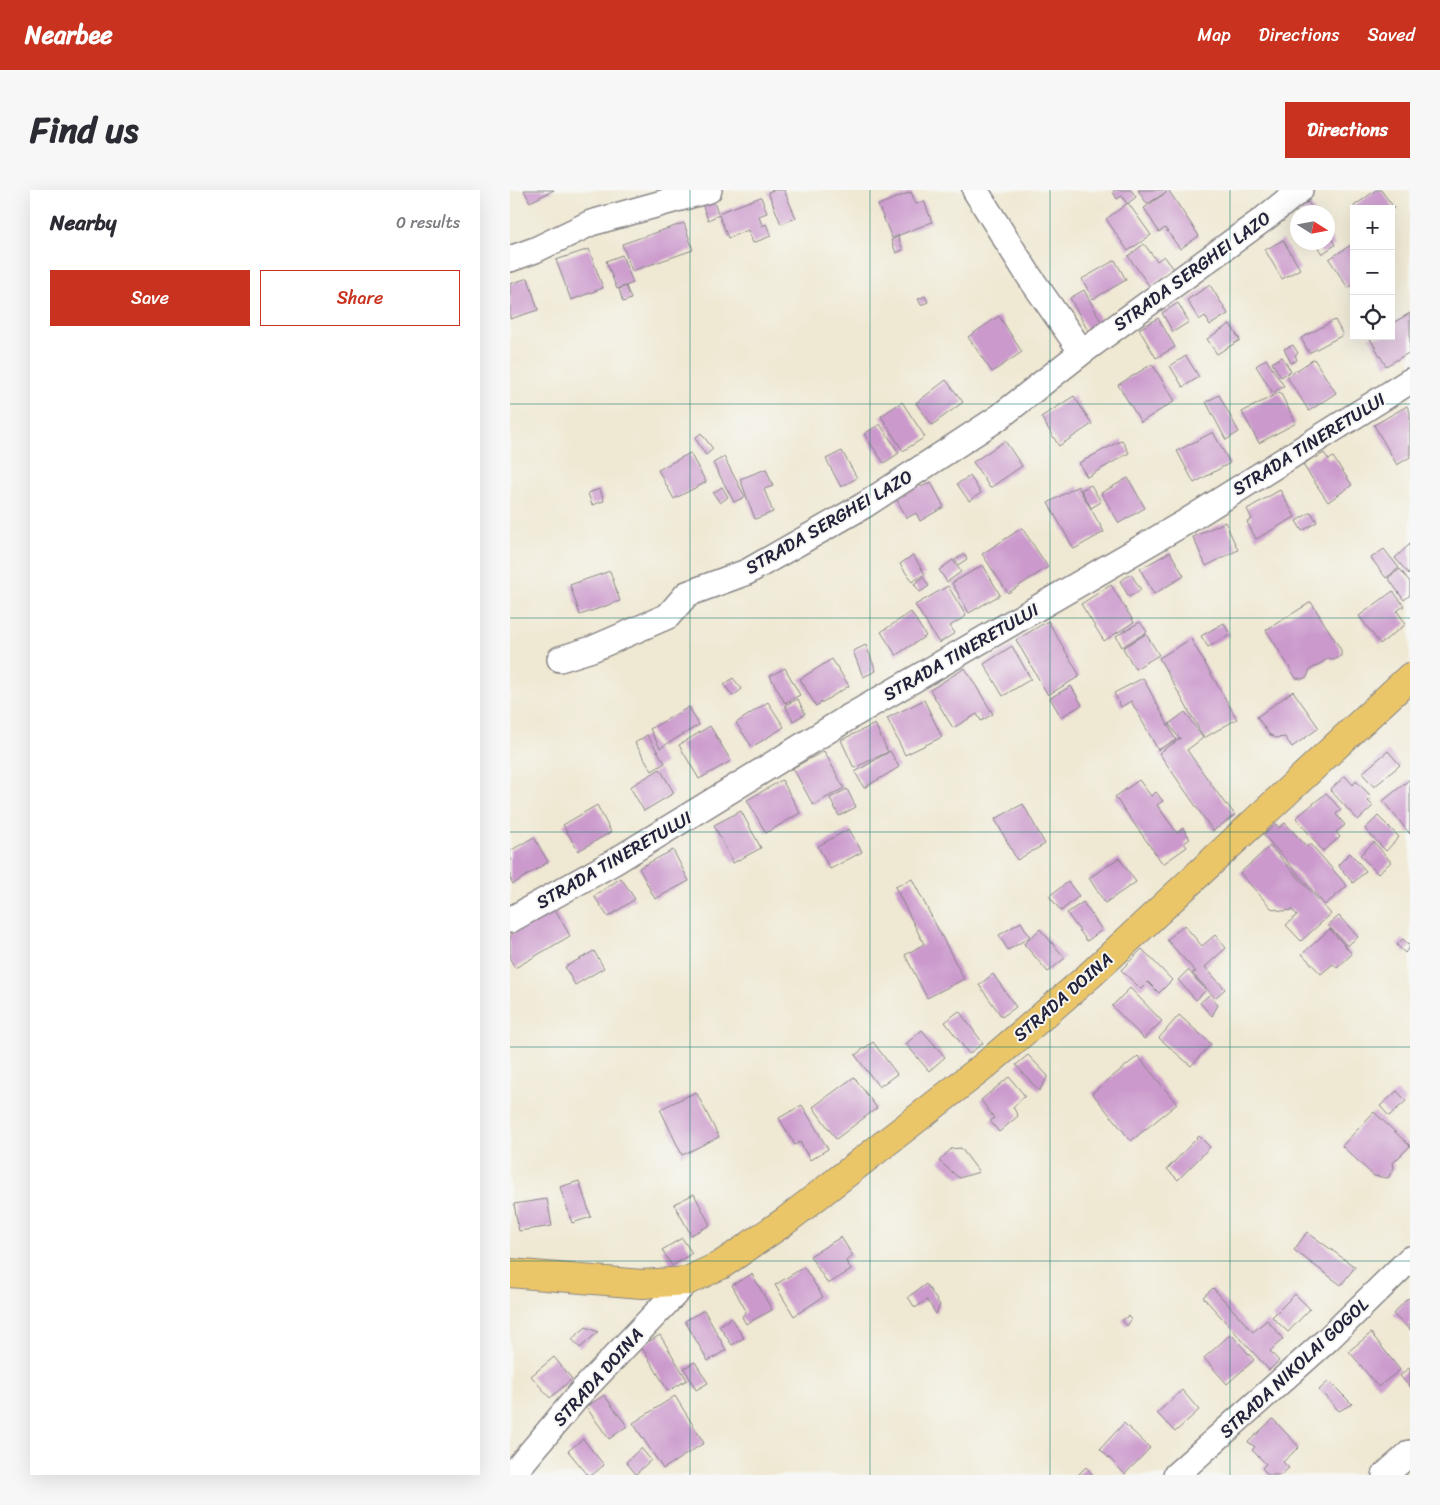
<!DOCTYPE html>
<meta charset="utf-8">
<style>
:root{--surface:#fff;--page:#f7f7f7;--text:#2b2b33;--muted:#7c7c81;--line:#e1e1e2;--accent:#c8321e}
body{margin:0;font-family:Sriracha,sans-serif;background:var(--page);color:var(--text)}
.controls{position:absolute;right:15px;top:15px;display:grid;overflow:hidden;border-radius:0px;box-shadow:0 5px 20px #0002}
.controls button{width:45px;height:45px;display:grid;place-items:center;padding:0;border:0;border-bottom:1px solid var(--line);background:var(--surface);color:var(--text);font:25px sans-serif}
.compass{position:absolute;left:780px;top:15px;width:45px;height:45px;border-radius:50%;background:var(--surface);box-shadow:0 5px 20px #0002;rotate:101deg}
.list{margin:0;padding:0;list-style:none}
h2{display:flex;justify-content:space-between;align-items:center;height:65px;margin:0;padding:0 20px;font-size:21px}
h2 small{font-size:16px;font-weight:400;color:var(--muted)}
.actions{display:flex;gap:10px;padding:15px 20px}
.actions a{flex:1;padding:11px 0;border:1px solid var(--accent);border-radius:0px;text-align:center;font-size:18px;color:var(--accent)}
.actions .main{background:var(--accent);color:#fff}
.icon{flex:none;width:28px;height:28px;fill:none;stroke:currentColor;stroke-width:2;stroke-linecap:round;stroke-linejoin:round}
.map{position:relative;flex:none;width:900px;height:1285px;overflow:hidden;border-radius:0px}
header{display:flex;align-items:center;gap:30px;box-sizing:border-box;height:70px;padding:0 25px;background:var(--accent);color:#fff}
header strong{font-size:24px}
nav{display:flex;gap:28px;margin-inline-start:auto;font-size:18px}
.intro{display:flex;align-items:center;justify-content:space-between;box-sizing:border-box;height:120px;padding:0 30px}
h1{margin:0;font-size:35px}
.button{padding:12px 22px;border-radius:0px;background:var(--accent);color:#fff;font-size:18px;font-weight:700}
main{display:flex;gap:30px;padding:0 30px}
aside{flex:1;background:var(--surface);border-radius:0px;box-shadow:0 5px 20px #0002}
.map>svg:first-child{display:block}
.building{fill:#cb99cc}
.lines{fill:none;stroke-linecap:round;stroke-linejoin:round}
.minor-casing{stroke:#888586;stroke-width:28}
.major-casing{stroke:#888586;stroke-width:30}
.minor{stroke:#fff;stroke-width:25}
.major{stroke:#ebc669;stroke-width:28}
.grid{fill:none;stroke:#0f766e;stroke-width:1;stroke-opacity:0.55}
.labels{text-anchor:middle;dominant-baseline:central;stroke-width:4;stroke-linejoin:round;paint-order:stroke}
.street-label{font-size:18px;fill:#22223b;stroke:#f6f6f2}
</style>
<header>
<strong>Nearbee</strong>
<nav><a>Map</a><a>Directions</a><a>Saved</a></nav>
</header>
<div class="intro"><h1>Find us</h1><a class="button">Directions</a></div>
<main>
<aside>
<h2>Nearby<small>0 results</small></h2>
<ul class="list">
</ul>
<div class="actions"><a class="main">Save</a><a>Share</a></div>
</aside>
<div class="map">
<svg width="900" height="1285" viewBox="0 0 900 1285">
<rect width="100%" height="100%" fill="#f6f6f2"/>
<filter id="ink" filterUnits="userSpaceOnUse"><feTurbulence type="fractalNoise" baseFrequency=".02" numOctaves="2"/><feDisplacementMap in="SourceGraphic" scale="10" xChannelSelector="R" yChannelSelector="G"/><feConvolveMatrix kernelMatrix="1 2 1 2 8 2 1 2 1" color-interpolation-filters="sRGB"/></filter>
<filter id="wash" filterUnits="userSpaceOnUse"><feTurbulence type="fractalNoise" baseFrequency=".0096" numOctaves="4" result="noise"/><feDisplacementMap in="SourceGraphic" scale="20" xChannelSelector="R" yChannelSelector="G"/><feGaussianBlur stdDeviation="1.12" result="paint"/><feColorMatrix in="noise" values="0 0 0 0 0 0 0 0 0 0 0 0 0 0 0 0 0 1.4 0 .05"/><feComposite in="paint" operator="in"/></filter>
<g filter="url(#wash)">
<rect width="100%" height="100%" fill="#efe8d2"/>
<g id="blocks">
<!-- building -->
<path class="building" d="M14,0H44L20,12Z
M263,0H274L286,28L271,34L258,2Z
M605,0H621L626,7L617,14L612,6L607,9L603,2Z
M628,0H660L659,1L689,46L670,59L655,38L649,42L634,18L657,2L637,14Z
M866,0H871L884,18L881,20V19H846L844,16Z
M401,2L406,14L414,11L422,32L382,48L368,15Z
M202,7L208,23L251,7L257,23L249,26L252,36L256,34L261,46L243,53L238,40L218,48L209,25L198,30L191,11Z
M798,12L805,22H788V25L784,20Z
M618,13L641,45L618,61L596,29Z
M174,33L183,60L122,81L112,54Z
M818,42L825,55L812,64L805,52H818Z
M388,47L393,60L386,63L381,50Z
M773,50L790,79L772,89L755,60Z
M844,53V94L838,98L819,69Z
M634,54L647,71L654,66L664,79L640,97L618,66Z
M79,59L93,98L61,110L46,70Z
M112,65L123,93L107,99L96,71Z
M605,70L616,90L583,109L572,89Z
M18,88L28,120L0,129V94Z
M700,95L718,124L700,135L695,126L689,130L677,110Z
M116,96L121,109L113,112L109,99Z
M574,100L592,133L578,141L560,108Z
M415,106L418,112L411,115L408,109Z
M668,113L679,132L663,142L652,123Z
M900,123V162L876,176L859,147L881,146V134Z
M489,126L512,162L482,182L458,147Z
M648,128L665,157L646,168L629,139Z
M825,130L833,145L799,163L791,148Z
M720,134L730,150L707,164L697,149Z
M783,155L788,163L785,165L787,170L781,173L774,159Z
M676,166L689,187L673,197L660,176Z
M772,167L781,181L771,187L762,173Z
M756,169L774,196L763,203L746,176Z
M804,169L826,203L799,221L777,187Z
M642,174L665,211L631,232L608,195Z
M436,190L453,212L422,235L406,213Z
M770,202L786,233L749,253L732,222Z
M709,205L729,242L716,250L696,212Z
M564,206L582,234L549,256L531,227Z
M392,212L415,247L393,261L371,226Z
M897,216L900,222V267L887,275L864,235Z
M370,234L389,263L374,273L354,244Z
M703,242L720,273L684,293L667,261Z
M191,243L203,259L196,265L185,248Z
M612,250L619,263L577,287L569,273Z
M495,251L512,276L480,298L463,272Z
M332,261L347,288L331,297L316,269Z
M180,263L196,292L164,309L148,280Z
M814,263L819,270L823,267L842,295L818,312L793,275L805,266L806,268Z
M214,267L235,307L224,312L203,273Z
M256,279L263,296L254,299L263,322L245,329L230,289Z
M460,286L471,303L459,311L447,294Z
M618,288L635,318L609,333L591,303Z
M408,292L411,297L421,292L434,317L410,331L406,323L397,328L384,305Z
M581,295L591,312L581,318L571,300Z
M568,296L594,342L564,359L538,313Z
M212,297L218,307L210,313L203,303Z
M90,299L94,311L82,315L78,303Z
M770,300L785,327L746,349L737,332L742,329L737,319Z
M801,322L807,332L792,341L786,331Z
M715,332L728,360L696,376L683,347Z
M512,338L538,377L498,403L472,364Z
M900,354V383L899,384L885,368Z
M874,359L889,378L876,388L861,368Z
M660,362L674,386L644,404L630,379Z
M454,364L457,369L448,375L445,370Z
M403,365L415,384L402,392L390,374Z
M443,370L451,382L437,392L429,380Z
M473,375L490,405L459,423L442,393Z
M890,379L900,392V405L894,410L878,388Z
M100,381L110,411L70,425L60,395Z
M621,384L631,400L619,407L610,391Z
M413,387L419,396L410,402L404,394Z
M601,395L624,432L594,451L571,414Z
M438,396L456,426L440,436L445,443L429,453L405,415Z
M883,401L894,416L887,421L896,434L870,454L849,426Z
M801,412L831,460V466L824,470L819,468L800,480L797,487L792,489L786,488L756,440Z
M401,422L416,446L386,465L371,442Z
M538,431L570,486L538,505L506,450Z
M630,432L637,442L612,457L606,446Z
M714,433L720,445L698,457L691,446Z
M636,444L649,465L625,479L613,458Z
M681,449L727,529L694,548L649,468Z
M356,455L366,481L353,487L343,461Z
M502,456L521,489L493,506L474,474Z
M322,469L339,496L306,516L290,489Z
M275,478L290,505L275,513L260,486Z
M455,478L483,524L471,531L467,524L443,538L420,500Z
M223,488L232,499L223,506L214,495Z
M633,488L666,550L648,560L621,511L611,517L604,503Z
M561,496L572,515L551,527L540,508Z
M783,501L809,538L782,557L775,547L766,548L759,544L747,527Z
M288,509L295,524L283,531L275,515Z
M414,510L432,547L395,565L377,528Z
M258,512L274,537L242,557L226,533Z
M179,517L189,535L150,558L140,539Z
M675,522L693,548L677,560L716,615L717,614L725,625L703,641L649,563L671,548H669L659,534Z
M365,534L378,562L344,578L331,550Z
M200,536L221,571L189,589L169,555Z
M137,545L155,573L142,581L125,553Z
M314,561L334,598L303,615L283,578Z
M380,561L389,577L354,598L345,582Z
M878,561L890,575L864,597L852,583Z
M150,579L164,603L134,621L120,597Z
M835,586L843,595L846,591L862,607L858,611L863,616L848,630L820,600Z
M900,589V644L873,611Z
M272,590L290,623L256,643L237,610Z
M629,590L641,606L646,602L653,611L647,615L667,643L673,638L680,649L674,653L677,657L653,674L605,607Z
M337,599L346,617L329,626L320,608Z
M816,603L831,620L826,624L835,635L826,642L830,647L813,661L786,628Z
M513,614L535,654L507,670L485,629Z
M87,615L101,642L68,661L53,635Z
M231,621L251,658L223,673L204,635Z
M868,626L889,647L876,661L855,639Z
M775,633L797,657L800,653L837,696L815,715L754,645L766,634L769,638Z
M339,639L352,662L320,679L308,656Z
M24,647L38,672L3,694L0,688V661Z
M864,652L881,672L868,684L850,665Z
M760,656L821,724L791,751L776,735L787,725L782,720L772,721L761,718L730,683Z
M163,660L179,691L145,709L129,678Z
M840,663L856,681L843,693L828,675Z
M609,668L626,692L595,713L579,688Z
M111,688L125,709L98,727L84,706Z
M402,689L454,789L417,808L395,765L414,754L385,697Z
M558,692L569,706L551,721L539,706Z
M573,712L592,740L577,751L557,723Z
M45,719L60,746L5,778L0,769V745Z
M829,726L848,747L837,756L818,735Z
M511,732L520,747L498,760L489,745Z
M674,735L692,756L705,745L716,758L695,777L715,799L705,808L682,783L686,782L657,750Z
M530,739L555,768L538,782L514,754Z
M820,739L842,764L827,778L823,774L811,784L792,764Z
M893,749L900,756L895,763L887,755Z
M632,759L662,790L649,803L638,792L631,799L611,780Z
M84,761L94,778L65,795L55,777Z
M678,780L696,800L686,810L668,790Z
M483,784L506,817L492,827L469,795Z
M620,798L652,831L634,849L602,816Z
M699,805L708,815L702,826L690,813Z
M449,821L473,853L459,864L435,832Z
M669,825L701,854L681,876L649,848Z
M412,840L435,867L419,881L396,854Z
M363,852L387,884L369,897L345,865Z
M518,865L538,886L529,901L506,875Z
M628,866L667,914L621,951L582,903Z
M344,887L367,918L326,949L303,917Z
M499,887L515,906L503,917L508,926L489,942L480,931L484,928L471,910Z
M887,901L896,911L879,926L870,916Z
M186,902L209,947L172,965L150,919Z
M292,915L318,959L300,970L290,952L285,955L269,928Z
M864,922L900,956L883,973L884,978L878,988L864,986L832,956Z
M689,946L700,957L668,990L657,979Z
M451,958L469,982L449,988L429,971L441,959Z
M69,991L81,1027L62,1033L50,997Z
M184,1004L200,1035L181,1045L164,1014Z
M37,1009L42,1036L9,1041L4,1014Z
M797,1042L845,1077L831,1095L784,1060Z
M331,1047L343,1066L336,1071L341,1080L318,1094L300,1066Z
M172,1048L182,1063L162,1076L152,1060Z
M294,1077L313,1107L284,1126L265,1095Z
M242,1084L262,1120L236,1134L232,1127L236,1121L222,1095Z
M416,1094L430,1115L426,1124L417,1110L405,1118L398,1107Z
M703,1098L743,1142L757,1130L773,1149L760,1161L769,1171L759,1180L693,1107Z
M785,1104L800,1119L778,1142L762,1127Z
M898,1108L900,1110V1140L883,1124Z
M194,1120L216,1160L198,1171L175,1131Z
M618,1126L621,1130L617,1136L612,1130Z
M221,1128L234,1148L222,1155L209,1136Z
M76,1137L88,1142L70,1158L62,1149Z
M861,1143L890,1180L868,1197L839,1161Z
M721,1144L744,1170L717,1194L694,1168Z
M150,1145L177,1190L158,1201L131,1156Z
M44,1167L62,1189L40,1208L21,1186Z
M185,1172L198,1193L186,1200L174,1178Z
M900,1177V1197L890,1186Z
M819,1191L842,1214L829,1221L809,1200Z
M672,1200L689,1220L665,1242L647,1223Z
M94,1205L117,1236L99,1249L76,1217Z
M165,1206L194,1253L153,1279L123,1233Z
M763,1229L789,1257L773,1272L779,1278L771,1285H758L752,1278L756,1274L742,1260L745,1257L738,1252Z
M614,1233L640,1258L615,1284L590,1259Z
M73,1249L94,1275L82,1285H78L58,1261Z
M131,1258L141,1270L126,1284L116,1272Z
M576,1277L583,1285H568Z"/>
</g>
</g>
<g filter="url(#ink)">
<use href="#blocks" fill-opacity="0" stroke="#888586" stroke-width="1"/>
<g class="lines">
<!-- minor casing -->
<g class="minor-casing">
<path id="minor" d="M465,0L519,86L572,162
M0,69L25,60L81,33L199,0
M50,469L82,459L158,426L177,404L237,382L353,316L488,228L572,162L755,28L790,0
M0,730L104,672L341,526L674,333L900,191
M2,1285L73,1200L177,1091
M666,1285L817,1150L900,1069
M875,1285L900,1263"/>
</g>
<!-- major casing -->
<g class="major-casing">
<path id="major" d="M0,1083L132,1094L177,1091L211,1075L274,1032L472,878L579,786L900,487"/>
</g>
<!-- minor -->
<use href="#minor" class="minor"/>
<!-- major -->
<use href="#major" class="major"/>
</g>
</g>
<!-- grid -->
<path class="grid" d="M180,0V1285M360,0V1285M540,0V1285M720,0V1285M0,214H900M0,428H900M0,642H900M0,857H900M0,1071H900"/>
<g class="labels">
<!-- street labels -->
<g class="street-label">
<text transform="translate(682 81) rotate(-36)">STRADA SERGHEI LAZO</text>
<text transform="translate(799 254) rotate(-32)">STRADA TINERETULUI</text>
<text transform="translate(319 332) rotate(-30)">STRADA SERGHEI LAZO</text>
<text transform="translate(451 462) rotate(-30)">STRADA TINERETULUI</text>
<text transform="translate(104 670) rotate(-30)">STRADA TINERETULUI</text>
<text transform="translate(553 807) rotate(-41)">STRADA DOINA</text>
<text transform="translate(784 1178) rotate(-43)">STRADA NIKOLAI GOGOL</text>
<text transform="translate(88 1187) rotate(-48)">STRADA DOINA</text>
</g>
</g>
</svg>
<div class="controls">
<button>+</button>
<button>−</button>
<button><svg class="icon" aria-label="locate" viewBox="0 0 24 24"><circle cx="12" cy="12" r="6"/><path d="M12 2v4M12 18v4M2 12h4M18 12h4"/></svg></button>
</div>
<svg class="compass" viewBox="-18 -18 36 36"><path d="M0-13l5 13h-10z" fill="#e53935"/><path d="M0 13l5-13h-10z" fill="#7c7c81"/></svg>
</div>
</main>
